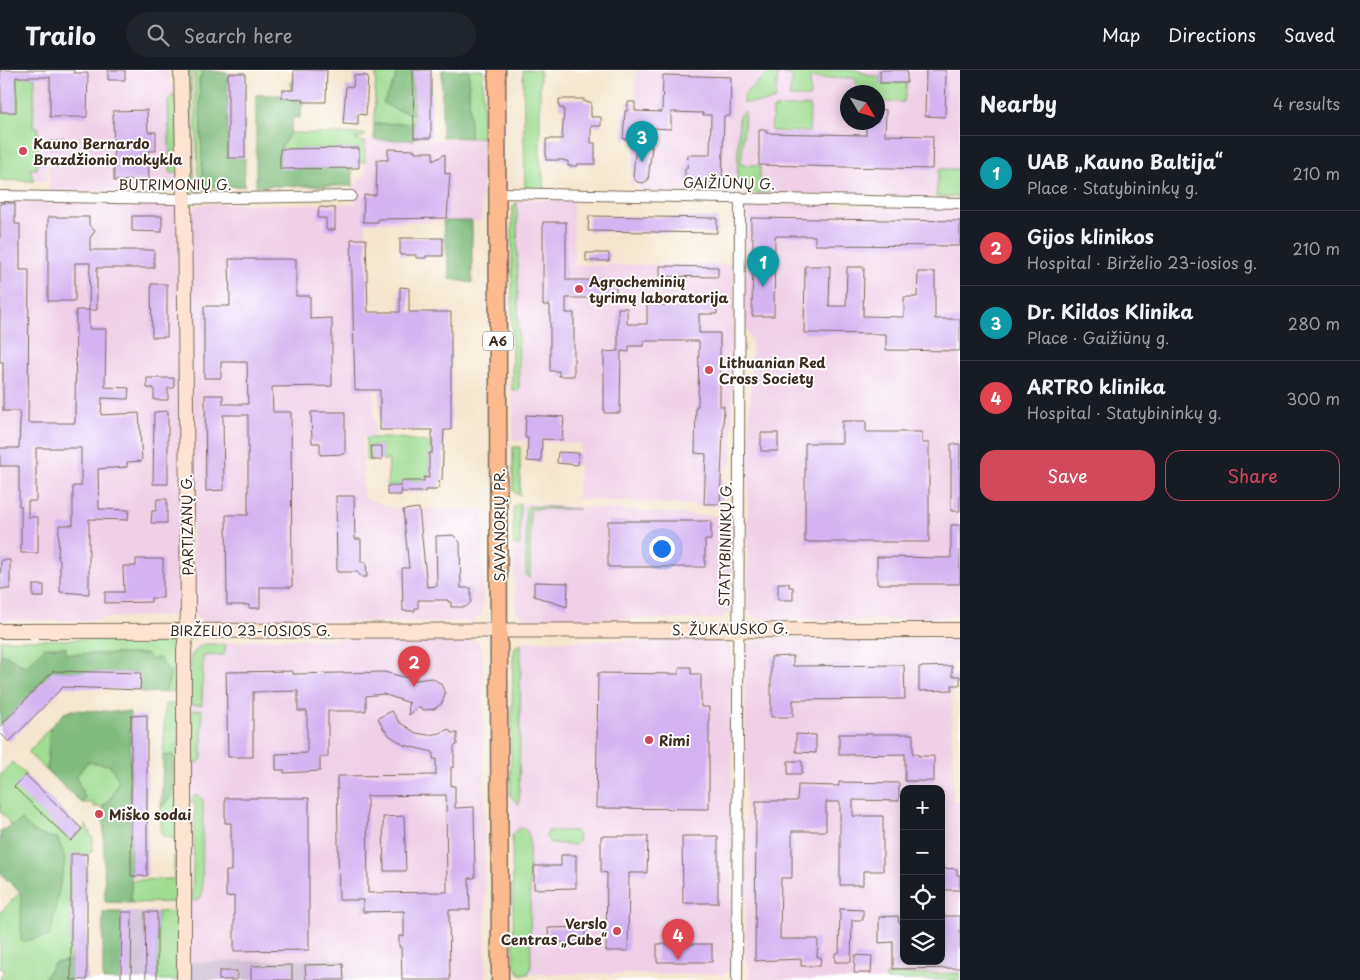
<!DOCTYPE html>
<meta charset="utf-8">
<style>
:root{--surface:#171b24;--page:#20242c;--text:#f1f3f6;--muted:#9ea1a6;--line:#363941;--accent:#d1495b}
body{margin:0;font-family:"Playpen Sans",sans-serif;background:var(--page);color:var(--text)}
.controls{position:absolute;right:15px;bottom:15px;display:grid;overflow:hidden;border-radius:10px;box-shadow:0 2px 12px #0003}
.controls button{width:45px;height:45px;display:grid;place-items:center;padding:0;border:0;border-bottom:1px solid var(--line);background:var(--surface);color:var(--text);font:25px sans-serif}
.compass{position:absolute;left:840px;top:15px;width:45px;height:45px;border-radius:50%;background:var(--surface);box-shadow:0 2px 12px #0003;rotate:128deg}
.you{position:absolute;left:661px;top:478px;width:18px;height:18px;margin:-12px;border:4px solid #fff;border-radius:50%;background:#1a73e8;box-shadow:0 0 0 8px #1a73e833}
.badge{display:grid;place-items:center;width:32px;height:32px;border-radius:50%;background:var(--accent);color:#fff;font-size:16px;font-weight:700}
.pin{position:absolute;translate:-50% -41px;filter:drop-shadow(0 1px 2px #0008)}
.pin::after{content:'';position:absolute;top:26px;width:18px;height:15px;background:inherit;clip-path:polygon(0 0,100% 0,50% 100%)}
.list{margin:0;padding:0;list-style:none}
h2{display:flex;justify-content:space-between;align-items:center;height:65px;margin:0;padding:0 20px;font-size:21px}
h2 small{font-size:16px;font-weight:400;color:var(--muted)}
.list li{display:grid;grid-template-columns:32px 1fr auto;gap:15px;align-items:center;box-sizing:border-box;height:75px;padding:0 20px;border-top:1px solid var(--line)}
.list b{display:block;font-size:19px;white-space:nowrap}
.list p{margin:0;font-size:16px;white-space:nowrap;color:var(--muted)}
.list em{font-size:16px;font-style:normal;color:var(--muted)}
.actions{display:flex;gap:10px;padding:15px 20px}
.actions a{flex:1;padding:11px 0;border:1px solid var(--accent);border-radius:15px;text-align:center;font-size:18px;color:var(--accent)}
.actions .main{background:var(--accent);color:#fff}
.icon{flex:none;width:28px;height:28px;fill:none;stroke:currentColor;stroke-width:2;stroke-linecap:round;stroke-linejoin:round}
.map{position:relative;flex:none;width:960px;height:910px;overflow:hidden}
header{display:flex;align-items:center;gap:30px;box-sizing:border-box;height:70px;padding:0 25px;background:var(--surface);border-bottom:1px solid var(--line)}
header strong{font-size:24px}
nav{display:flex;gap:28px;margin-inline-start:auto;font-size:18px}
.search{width:350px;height:45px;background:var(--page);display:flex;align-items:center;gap:12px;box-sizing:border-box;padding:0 18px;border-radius:28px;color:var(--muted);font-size:19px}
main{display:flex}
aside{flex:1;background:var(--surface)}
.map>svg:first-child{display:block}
.built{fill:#efd0e7;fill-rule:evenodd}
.industrial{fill:#cdbed3}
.green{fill:#9fdd91;stroke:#6d8458}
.forest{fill:#7fbc7b;stroke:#5d734c}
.building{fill:#d3b3f1;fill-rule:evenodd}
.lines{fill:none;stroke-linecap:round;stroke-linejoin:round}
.street-casing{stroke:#7c6c5c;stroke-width:12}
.secondary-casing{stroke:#7c6c5c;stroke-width:16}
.primary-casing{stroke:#7c6c5c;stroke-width:19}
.street{stroke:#fff;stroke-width:10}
.secondary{stroke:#fee3d2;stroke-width:14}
.primary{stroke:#fcba8e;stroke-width:16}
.poi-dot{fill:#d1495b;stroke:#fff;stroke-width:2}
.labels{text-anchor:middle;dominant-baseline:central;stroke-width:4;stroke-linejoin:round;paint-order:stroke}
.shield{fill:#fff;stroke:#766a62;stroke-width:1}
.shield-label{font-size:12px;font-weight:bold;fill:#3b2a1e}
.poi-label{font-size:14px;font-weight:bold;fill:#3b2a1e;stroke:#fff;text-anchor:start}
.street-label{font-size:14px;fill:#3b2a1e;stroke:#fff}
</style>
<header>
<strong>Trailo</strong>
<div class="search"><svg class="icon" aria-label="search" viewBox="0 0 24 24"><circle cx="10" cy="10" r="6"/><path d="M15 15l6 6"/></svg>Search here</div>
<nav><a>Map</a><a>Directions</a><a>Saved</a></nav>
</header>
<main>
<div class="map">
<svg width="960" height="910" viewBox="0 0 960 910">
<rect width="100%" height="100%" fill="#fff"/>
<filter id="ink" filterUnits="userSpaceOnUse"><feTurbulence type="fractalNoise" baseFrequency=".02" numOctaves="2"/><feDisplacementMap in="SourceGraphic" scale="10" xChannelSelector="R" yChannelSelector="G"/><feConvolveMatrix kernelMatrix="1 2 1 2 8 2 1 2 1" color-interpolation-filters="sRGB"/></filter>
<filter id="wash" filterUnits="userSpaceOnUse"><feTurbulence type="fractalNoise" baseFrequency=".0096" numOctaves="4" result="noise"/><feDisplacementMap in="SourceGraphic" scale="20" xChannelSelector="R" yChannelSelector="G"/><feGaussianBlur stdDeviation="1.12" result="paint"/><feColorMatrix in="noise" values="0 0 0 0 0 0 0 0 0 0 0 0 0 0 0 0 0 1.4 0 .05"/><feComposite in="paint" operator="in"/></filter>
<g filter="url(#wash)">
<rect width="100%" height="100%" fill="#f4e6ce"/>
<!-- built -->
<path class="built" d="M0,0H168V15L176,14L179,116L176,120L170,122L50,121L47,73V111L0,110Z
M636,0H960V99H940L936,127L641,121L638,115H630L637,70L638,31H635ZM848,22H878V52H848Z
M483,67L481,151L366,153L375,365L363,367V427L392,438L484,440L483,537L480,545L471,552L203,551L198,549L194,542L189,147L196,136L202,134H356L353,116L366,105L364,70H440Z
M528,129L573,131L574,195L734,194L732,392L723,402L722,437L577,429L581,374L513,370L512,149L513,137L517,132Z
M0,132L177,133L179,135L184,538L180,546L101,548L90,551L0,550Z
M756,133L960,138V544L926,550H835L759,549L750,543L748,535V395L752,271L744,254L745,141L749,136Z
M520,433L726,447L733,452L732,536L730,542L725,546L718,549H529L516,541L513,475V437Z
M768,568L956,569V591H952L953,731H960V903L886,905V910H750V896L746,891L745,589L746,580L750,573L758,569ZM904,719H941V891H904Z
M256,569H471L479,573L482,578L483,588L486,910H345L344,889L190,892L188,822H193L195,734L190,733V587L197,576L203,573L243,572Z
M717,570L726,574L732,583V896L730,900L724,904H520L514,895L510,726L513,590L515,577L525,571Z"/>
<!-- industrial -->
<path class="industrial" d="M122,842H157V910H121Z
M344,889L345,910H190V892Z"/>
<!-- green -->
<path class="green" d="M0,0L1,42H16V7H35L33,57H38L37,99H30L34,111L0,110Z
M187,0H191L194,104L197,114L195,122L191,118L190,112Z
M194,0H204L199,10L203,117L201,124L199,123L200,114L198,103Z
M376,0H396L395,10L383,33L394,39L414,44V53L374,54Z
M469,0H483V67L470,68Z
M523,0H540V89L545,119H525Z
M772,0H857L871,6H880V13H907L904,32H878V22H856V8H810V27H789L793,6L778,3L775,30L769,32L743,33L744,24Z
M172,26H175L179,103H170L168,30Z
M810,36L809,62L771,61L773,39L782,37Z
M745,41L741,95H759L760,97V118H769L768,123C757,122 741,126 737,112L739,46Z
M290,63L365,64V66L354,69L365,72V92H359V78L280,79Z
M939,99H960V127H936Z
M517,132L519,320H512V149L513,137Z
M366,368H400L432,373V383H429V408H424V411H402L401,416H387L389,390H382V376H371L372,390H366Z
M513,377H520V425L515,423L513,420Z
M520,433V475H513V437Z
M528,436L579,439H530V508L526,506V438Z
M160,569L171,570L178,576L180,619L176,621L165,622L171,604L150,590L146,584H65V577L26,597L5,584L0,585V570Z
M521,573L519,734L510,726L513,590L515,577Z
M206,574L226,575L224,585L203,586L202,635H193L190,632L191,585L201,576Z
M165,634H175L178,636V766L172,769L163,766L161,763V738L173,725V685L163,686Z
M193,640H202V689L197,693L190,689L191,642Z
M50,657L47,701L28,683Z
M12,692L26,705L15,717L71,771L86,755L93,769L92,782L87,784H71V890L54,893L43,910H0V906L5,901L0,897V843L20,822L65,791L63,782L57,768C40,766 33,763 22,750L10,757L7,748L0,742V705Z
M87,692L110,694L119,711L113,725L103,737H94V733H82L85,728L76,707Z
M198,725L203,730L202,826L195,831L192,830L195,733H190V731L194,726Z
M520,758L525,759L529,765L531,898L528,904H520L514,895L512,765Z
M548,761H576L579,764L578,772L575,775L550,773L546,767Z
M174,776L178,778L179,832L131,833V810L174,809Z
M179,841L180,910H157V842Z
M960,903V910H886V905Z"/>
<!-- forest -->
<path class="forest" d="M204,0L228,3V87L245,88L244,116L203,117L199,10Z
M396,0H413L414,44L394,39L383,33L395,10Z
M442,0H469L470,68L442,67Z
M294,9L304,10L303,31L300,48H293L290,63L280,79L352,98L353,116H256V25H282V28L290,29L291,13Z
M414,53V70H374V54Z
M443,151H472V213L450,209Z
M45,577H66V584H147L150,590L159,588L171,604L165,622L143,623L140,620V603L54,601L0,656V585L5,584L26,597Z
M72,640L130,642L131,833L105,832L103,737L113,725L119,711L110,695L87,692L76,707L85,728L82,733L47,701L50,657L64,643Z
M173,685V725L161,738L163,686Z
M22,750C33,763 39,766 57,768L63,782L65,791L50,866L25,871H21V823L0,803V761Z
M103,842H122L121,910H103Z
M71,890V910H43L54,893Z"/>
<g id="blocks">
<!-- building -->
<path class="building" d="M0,0H74V3H88L87,47H50V7H16V42H1Z
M108,0H125V10H108Z
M294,0H327L326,32H303V29L282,28V20H293Z
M413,0H431V68H414Z
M880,0H907V13H880Z
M926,0H946L945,47L925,46Z
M228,3H245V88H228Z
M354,5L368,6L366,45L358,44V55L343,54L346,16L353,17Z
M663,5L731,7L730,46H724L722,113L709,112L707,115L694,114L691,112L685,111V98H687L688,85H710L711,45H703V43L671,42V59L634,57V69H623L625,41H627L628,32H635V41L662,42Z
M559,29H584V32H591V47H601V56H591V73H595V94H577V96H568V91H564V90H546V69H562L564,38H559Z
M878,39L886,40L885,65L933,66L932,99L759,95V60H766V63L866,65V52H878Z
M147,40L148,62H156V81H148L149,110L114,111L113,41Z
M48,71H64V80H49Z
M636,74L652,76L648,110L643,113L637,112L633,107Z
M359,78V98L280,99V79Z
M388,79L415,80V82H433V91L445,84V104L450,103L447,148L378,149V152H363L364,125H376L377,90H388Z
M0,133H15V154H20V200H29L28,353H75L76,240H89V259H106L105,317L129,318L128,329L102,328L101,345L139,343L142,391L127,392V397L98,399L99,439L129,440L128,450L89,449V524L60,522V490L58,489L59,455H73V416H81V378H36V431H28V447H38V483H21V436H19V396H0V378H19L20,351L19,341H3V292H0Z
M319,137L335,138V160H326V148H318Z
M132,146H162V162L132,161Z
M589,146L717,148V163L588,161Z
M48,147H89V155L95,161L90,168V180H154V198H97V240H89L90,193H75V231H48Z
M751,148L960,151V176L815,175V166H775L774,246H752L753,167H751Z
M543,152H566V210H616V228H566V243H574V306H559V301H550V235H543Z
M400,168H443V186H426V188H416V185H400Z
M351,169H366L368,242H400V217L409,218V242H451V360H444L442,410L439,411V417L436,420H425V422H402L401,418V425H387V416H401V411H424V407L429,408V383H432V360H380V320H355Z
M586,183H609V191H586Z
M229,189H296V226H310V249L332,248V316L272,317L273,342H291L292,517H260V538H249V535H227L226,445H248V345H223L224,420L206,421L205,325H223V334H248L247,292H221V308H204V236H230Z
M660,196L718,197V207L660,206Z
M805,196H830L829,236H846L847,197H864L863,246L904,247V227H917L918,202H935V249H960V281L886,280V264L804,263Z
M151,214H167V267H152Z
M668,231H717V244H699V263H720V336H724L720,434H704L706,384L695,383L696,336H698L699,271H644V276H629V282L621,281L620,343H604V282L618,281V238H627V254H647V235H668Z
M147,308H174V318H168V330H154V318H147Z
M168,341V414H153L154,342Z
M311,342H345V384L320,385V373H312Z
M526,345L564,347L562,370L542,369L541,392L527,391L528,368H525Z
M842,351H866V362H922V373H929V472H805V373H842Z
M761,363H778V381H761Z
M951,374H960V441H951Z
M371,376H382V390H372Z
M558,382L579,383L578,395L557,393Z
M336,426H354L355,469H361V492H366L367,507H362L357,502H337Z
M157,429H167V453H151L152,441H156Z
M419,438L427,517L437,516L436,466L453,465L460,472L461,518H471V532L466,537H451V532H448V530H418V538H415V541H403L402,498H409L403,440Z
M608,451H711V470H705V497H608Z
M951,455H960V514H877V487L951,488Z
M136,489H163V528H151V532L105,533V522H124L123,496H136Z
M1,490H10V519H0Z
M534,512L568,513L567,537L534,526Z
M778,513H789V517H793V530H778Z
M33,515H44V527H33Z
M793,586V596L904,595L905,629L793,630V647H771V587Z
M952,596V606H960V615H952V620L919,621V597Z
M680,597H691V604H701V637H709V739L596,738L598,603L679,604Z
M53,601L141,603L140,620L63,617L9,672L0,663V656Z
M293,601V604L384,602L416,610L432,608L441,614L445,623L444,628L442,633L434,639L424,640L418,637L409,645L408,634L410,633L383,624L366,626V641H328V687H320V701L284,703V700H276V684L307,683V641H298V621L253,622V687H228L226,602Z
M392,641L399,652L416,663L428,665L440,663L449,659L451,663H457V675L454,676V697H451V716H455V738L474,737L475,808H469L470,840H449L450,910H402L401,877H399V866H404V841L363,842V830H339L337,706L436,705V689H433V682L404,675L389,665L383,658L378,648ZM446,725L447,822L368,823L367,726Z
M147,645V806H131V646Z
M796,664L816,665V683L796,682Z
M839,664H913V684H918V686H934V711H905V684L839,685Z
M788,691H802V704H788Z
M26,705L82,759L71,771L14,717Z
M839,712L899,713V731L853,730V746H883V801H863V815H840V732H826V761H792V808H781L780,869H818L817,887H821L820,896H801V889L755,891L756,731H797L798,715L839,716Z
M225,728H309V880L234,881V826L226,827V801H231V753H225Z
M404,746L406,801H384L383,747Z
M601,766H648L647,803H629L628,881H606L607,803L601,802Z
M682,766H718V833H683Z
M71,784H87V910H71Z
M561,785H576V818L534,819V796H561Z
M941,798L957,799V805H960V820H941Z
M840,839L863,840V850H852L851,892H835V883H839Z
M122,842H132L131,910H121Z
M145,842H157V910H146Z
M898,846L899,853H904V891H941V846H960V898L893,899V872L879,873V847Z
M585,857V872L549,873L548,858Z
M657,874H712V892H657Z
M855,885L872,886L871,903H854Z
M343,894L344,910H306L305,895Z
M292,895V910H251V896Z
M219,901H237V910H219Z"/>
</g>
</g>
<g filter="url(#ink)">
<use href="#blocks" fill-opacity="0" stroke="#7c6c5c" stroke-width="1"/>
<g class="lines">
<!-- street casing -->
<g class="street-casing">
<path id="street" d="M497,123L960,133
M0,126L174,129L351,126
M737,910L740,127"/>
</g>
<!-- secondary casing -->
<g class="secondary-casing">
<path id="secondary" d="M181,0L184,129L188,545L184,581V910
M0,561L960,560"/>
</g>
<!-- primary casing -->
<g class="primary-casing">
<path id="primary" d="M497,0L500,910"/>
</g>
<!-- street -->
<use href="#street" class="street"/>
<!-- secondary -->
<use href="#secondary" class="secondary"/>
<!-- primary -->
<use href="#primary" class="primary"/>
</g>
</g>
<!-- markers -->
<g class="poi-dot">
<circle cx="23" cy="81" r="5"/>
<circle cx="579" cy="219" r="5"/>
<circle cx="709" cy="300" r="5"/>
<circle cx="649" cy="670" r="5"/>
<circle cx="99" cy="744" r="5"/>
<circle cx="617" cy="861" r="5"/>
</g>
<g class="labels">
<!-- shield labels -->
<rect class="shield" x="483" y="261.5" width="30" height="19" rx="4"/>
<g class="shield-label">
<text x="498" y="271">A6</text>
</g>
<!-- poi labels -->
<g class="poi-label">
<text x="33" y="73">Kauno Bernardo<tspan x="33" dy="16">Brazdžionio mokykla</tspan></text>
<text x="589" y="211">Agrocheminių<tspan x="589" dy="16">tyrimų laboratorija</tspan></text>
<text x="719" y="292">Lithuanian Red<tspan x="719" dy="16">Cross Society</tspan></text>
<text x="659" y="670">Rimi</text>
<text x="109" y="744">Miško sodai</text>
<text x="607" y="853" text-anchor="end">Verslo<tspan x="607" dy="16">Centras „Cube“</tspan></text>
</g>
<!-- street labels -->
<g class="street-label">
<text transform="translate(729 113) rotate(1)">GAIŽIŪNŲ G.</text>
<text x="175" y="114">BUTRIMONIŲ G.</text>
<text transform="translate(187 455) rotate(-91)">PARTIZANŲ G.</text>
<text transform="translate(499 455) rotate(-90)">SAVANORIŲ PR.</text>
<text transform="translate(725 474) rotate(-89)">STATYBININKŲ G.</text>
<text transform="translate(730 559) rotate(-1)">S. ŽUKAUSKO G.</text>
<text x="250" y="560">BIRŽELIO 23-IOSIOS G.</text>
</g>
</g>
</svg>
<div class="controls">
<button>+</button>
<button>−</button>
<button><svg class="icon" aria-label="locate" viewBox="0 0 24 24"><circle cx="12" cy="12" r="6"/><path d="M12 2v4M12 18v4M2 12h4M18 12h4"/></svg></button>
<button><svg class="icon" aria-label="layers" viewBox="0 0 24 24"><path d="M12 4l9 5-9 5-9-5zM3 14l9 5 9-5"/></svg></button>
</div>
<svg class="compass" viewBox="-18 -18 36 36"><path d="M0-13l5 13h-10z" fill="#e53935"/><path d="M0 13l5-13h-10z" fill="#9ea1a6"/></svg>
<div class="you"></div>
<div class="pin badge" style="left:763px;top:217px;background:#0f9aa8">1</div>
<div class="pin badge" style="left:414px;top:617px;background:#e0444e">2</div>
<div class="pin badge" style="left:642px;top:92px;background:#0f9aa8">3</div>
<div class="pin badge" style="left:678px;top:890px;background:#e0444e">4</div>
</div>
<aside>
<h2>Nearby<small>4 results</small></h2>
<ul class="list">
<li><span class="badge" style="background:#0f9aa8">1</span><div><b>UAB „Kauno Baltija“</b><p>Place · Statybininkų g.</p></div><em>210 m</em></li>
<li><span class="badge" style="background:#e0444e">2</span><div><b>Gijos klinikos</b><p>Hospital · Birželio 23-iosios g.</p></div><em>210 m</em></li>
<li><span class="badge" style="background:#0f9aa8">3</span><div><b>Dr. Kildos Klinika</b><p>Place · Gaižiūnų g.</p></div><em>280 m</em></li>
<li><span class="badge" style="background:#e0444e">4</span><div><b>ARTRO klinika</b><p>Hospital · Statybininkų g.</p></div><em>300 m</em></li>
</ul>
<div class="actions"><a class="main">Save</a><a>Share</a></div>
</aside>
</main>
